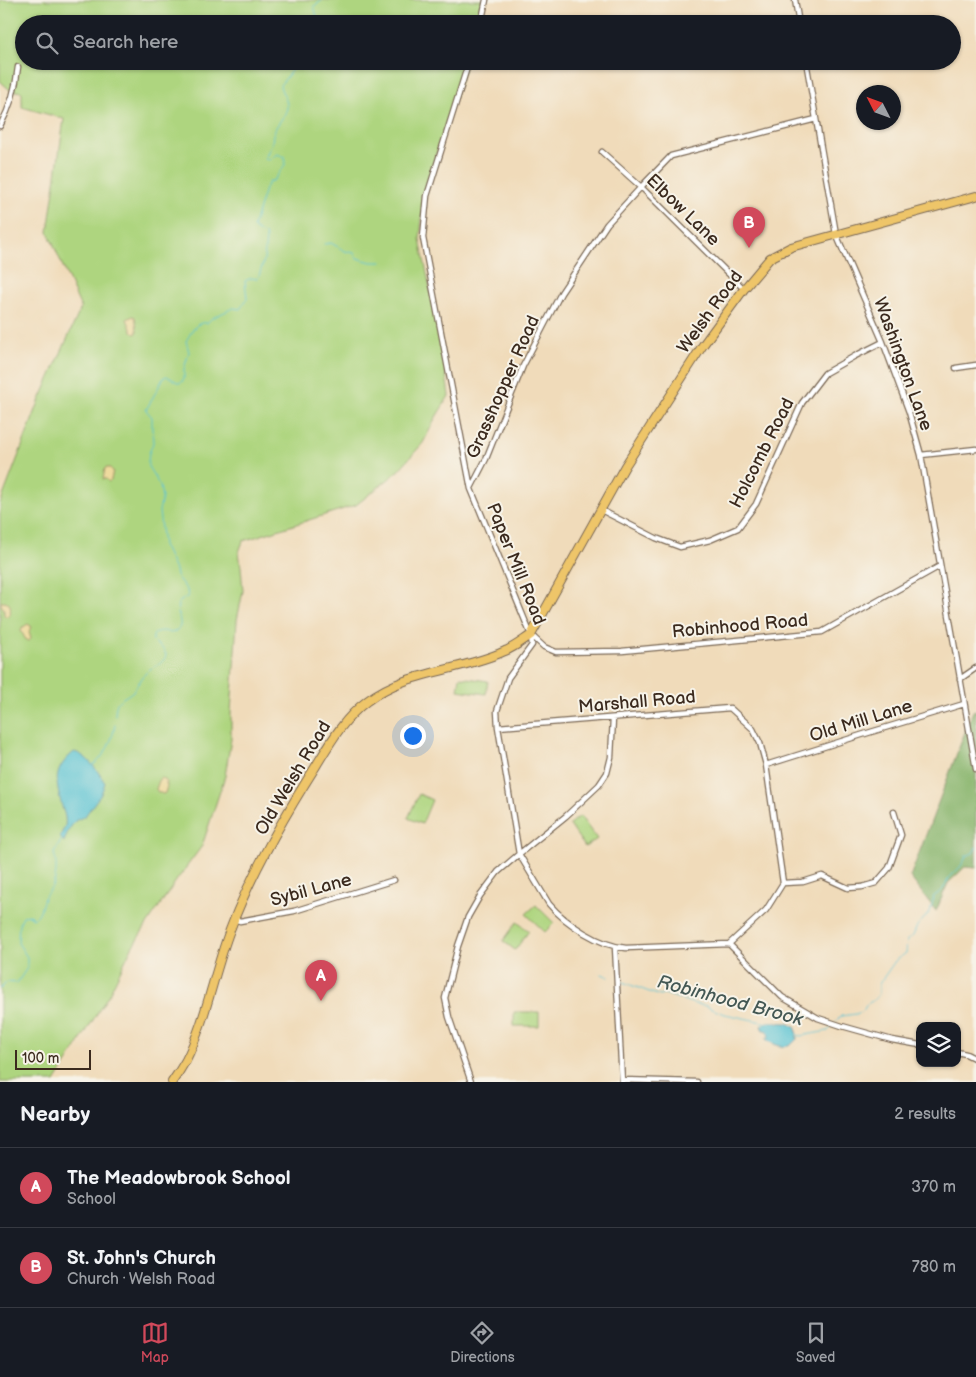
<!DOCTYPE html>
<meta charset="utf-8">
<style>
:root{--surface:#171b24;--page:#242831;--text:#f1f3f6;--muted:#9ea1a6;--line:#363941;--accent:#d1495b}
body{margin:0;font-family:"Balsamiq Sans",sans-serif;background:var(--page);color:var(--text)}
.controls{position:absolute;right:15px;bottom:15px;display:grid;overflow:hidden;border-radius:10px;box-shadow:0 1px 4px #0004}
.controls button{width:45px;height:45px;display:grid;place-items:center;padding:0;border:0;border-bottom:1px solid var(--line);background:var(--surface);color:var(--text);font:25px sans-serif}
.compass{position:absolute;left:856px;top:85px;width:45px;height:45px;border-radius:50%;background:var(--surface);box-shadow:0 1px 4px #0004;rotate:312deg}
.scale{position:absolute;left:15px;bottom:12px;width:76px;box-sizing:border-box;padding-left:5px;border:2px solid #3b2a1e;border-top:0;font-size:14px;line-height:18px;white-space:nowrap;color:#3b2a1e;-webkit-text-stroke:4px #f7f3e8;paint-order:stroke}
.you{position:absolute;left:412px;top:735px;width:18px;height:18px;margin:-12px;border:4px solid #fff;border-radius:50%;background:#1a73e8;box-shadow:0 0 0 8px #1a73e833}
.badge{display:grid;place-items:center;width:32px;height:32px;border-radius:50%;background:var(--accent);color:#fff;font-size:16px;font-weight:700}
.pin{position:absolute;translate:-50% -41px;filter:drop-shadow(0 1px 2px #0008)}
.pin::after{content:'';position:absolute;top:26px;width:18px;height:15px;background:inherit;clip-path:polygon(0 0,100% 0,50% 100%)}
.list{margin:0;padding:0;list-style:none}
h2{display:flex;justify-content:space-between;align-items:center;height:65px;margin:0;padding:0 20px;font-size:21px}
h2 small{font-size:16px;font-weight:400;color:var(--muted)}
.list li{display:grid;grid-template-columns:32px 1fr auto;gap:15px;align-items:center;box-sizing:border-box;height:80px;padding:0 20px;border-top:1px solid var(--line)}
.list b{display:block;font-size:19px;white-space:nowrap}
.list p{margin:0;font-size:16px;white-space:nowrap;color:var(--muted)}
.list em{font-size:16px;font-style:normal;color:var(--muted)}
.icon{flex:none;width:28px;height:28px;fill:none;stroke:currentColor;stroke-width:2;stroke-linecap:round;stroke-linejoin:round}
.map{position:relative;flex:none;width:976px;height:1082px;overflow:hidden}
.search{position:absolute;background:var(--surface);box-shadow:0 1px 4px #0004;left:15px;right:15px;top:15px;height:55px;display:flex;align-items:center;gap:12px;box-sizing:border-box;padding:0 18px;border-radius:28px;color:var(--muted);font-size:19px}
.sheet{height:225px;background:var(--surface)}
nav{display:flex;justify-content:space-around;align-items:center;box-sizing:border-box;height:70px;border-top:1px solid var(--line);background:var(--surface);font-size:14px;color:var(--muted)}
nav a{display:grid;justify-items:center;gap:2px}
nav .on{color:var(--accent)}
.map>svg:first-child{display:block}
.green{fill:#aed57f;stroke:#74804e}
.forest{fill:#8ab66e;stroke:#627046}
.sand{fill:#eeda9e;stroke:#94825e}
.water{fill:#58c3d3;stroke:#4a7678}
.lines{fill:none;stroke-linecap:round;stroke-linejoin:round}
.stream{stroke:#58c3d3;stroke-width:1}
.minor-casing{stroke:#7a6855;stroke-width:7}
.primary-casing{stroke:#7a6855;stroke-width:10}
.minor{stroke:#fff;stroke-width:4.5}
.primary{stroke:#eec569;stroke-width:8}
.labels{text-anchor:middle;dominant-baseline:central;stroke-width:4;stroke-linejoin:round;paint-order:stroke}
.street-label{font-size:18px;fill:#3b2a1e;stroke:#f7f3e8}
.water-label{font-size:19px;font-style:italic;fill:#445854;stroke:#f7f3e8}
</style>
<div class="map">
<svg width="976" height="1082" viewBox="0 0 976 1082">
<rect width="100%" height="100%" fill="#f7f3e8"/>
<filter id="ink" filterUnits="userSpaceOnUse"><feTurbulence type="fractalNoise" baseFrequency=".02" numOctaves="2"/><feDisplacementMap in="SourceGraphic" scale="10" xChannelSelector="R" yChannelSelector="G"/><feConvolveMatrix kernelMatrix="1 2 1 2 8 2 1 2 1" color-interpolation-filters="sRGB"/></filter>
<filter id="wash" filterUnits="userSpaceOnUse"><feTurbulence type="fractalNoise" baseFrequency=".0096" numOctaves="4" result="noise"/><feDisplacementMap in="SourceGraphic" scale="20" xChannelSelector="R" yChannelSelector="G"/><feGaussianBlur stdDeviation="1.12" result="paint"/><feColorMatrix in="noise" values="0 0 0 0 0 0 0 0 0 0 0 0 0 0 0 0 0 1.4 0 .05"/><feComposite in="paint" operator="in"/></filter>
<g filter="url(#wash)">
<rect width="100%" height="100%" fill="#f0dbba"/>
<!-- green -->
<path class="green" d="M0,0H483L478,24H24V61H467L434,160L424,196L420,240L442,346L449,396L436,417L423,443L395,474L356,505L243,541L239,552L241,567L243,591L237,620L231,712V739L225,776L202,846L176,881L132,947L109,994L55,1082H0V504L39,402L81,308L48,232L64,119L22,107V92L10,90L0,81Z
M460,677L488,681L486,694L458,690Z
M419,794L432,800L422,824L408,818Z
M580,816L597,839L585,847L569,824Z
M536,905L554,923L545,932L526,914Z
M517,922L529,931L515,950L503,941Z
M514,1012H539V1026H514Z"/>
<!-- forest -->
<path class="forest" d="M976,710V868L965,867L948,883L936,911L910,877L973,711Z"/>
<!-- sand -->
<path class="sand" d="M133,316L135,317C136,322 137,328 137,333L135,334L132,331L127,319Z
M105,468H110L113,471L111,480L109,482L106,479H103Z
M5,601C11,603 11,608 10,614L7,617L4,615V609L1,605V602Z
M28,624L31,626L29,632L31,639L28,641L26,640L21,631L23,627Z
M160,778L165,779L167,786L165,793L163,794L158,792L156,789Z"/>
<!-- water -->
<path class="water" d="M74,752C87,754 100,774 105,783L101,794L85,816L75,821L68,831L64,842L60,837C61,833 64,829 65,826C66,821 65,815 63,810C56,784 51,771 74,752Z
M767,1022L788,1023L796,1028L797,1039C795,1041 793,1043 791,1045C783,1049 772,1044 766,1039L769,1037L768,1033L766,1030H763L761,1026Z"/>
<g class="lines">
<!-- stream -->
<path class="stream" d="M319,24L314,6L323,0
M324,244L331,243L345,251L354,253L357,258L371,262H382
M115,716C116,697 119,702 132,692C135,690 137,685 139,682C141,677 145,674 149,670C156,664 164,664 166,655L164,650L153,641C151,629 164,630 171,633C184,628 180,623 178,612C177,612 178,604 178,603L188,596L187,590L176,576L175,570L163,545L159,511L162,498L160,486L149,468L148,463L149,453L152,446L154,439L152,430V417L146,410L164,377L167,376L179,383L182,382L184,378V369L189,352L186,341C191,333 195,321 207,323L212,318L233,308L240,309L247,299L245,281L251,278L258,279L264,260L266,238L265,234L259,232L253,227L254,224L265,189L269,182L274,180L285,165V157L277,154L269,160L265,158C267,153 270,148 272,143C273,140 272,135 274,132C277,123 285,117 287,108C288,99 281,93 280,85C288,77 291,69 299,61
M93,765C105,758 113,738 115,725
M602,974L609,977
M620,981L660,996L665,994L695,1004L707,1006L712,1009L725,1014L767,1023
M0,989L7,982L17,983L27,968V957L18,943L19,924L23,916L30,915L33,919C41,914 41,906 44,898C46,893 51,890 53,885C57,874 57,863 54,853L62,839
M836,1021L841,1016L856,1014L863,1011L867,1004L874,1000L879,994V984L895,961L906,953L907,940L913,936L917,926L930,912L934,896C945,890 942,889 948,880C955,870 961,870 966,856L973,853L976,847
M796,1034L800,1036L828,1031L833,1025"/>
</g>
</g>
<g filter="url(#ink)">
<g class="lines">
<!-- minor casing -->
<g class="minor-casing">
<path id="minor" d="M795,0L799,24
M481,24L486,0
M469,61L427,196L423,238L471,489L531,635L532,645L508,678L497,711L498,727L519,854L498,872L480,896L468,917L458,946L445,998L449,1017L471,1082
M806,61L836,234L883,342L909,412L921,455L976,769
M0,126C10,108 16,88 18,67
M602,152L641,187L744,289
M956,368L976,365
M921,455L976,449
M471,488L486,459L523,366L561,293L607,224L641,187L671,156L816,119
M601,510L656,538L680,547L710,540L738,528L756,504L802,403L825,373L855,356L883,342
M531,635L544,647L556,652L622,651L822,632L940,566
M960,679L976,668
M613,718L611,757L607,773L599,785L566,816L519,854L549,904C566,924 600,946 626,948L729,944L782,997L818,1018L842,1026L892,1040L920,1045
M498,727L730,708L753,729L760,743L766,765L783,883L766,910L729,944
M766,765L871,732L964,704
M783,883L803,882L822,876L848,888L862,887L876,883L889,868L901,835L894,812
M234,919L240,921L294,911L394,880
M615,947L622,1082
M957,1052L966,1054L976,1059
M622,1080L697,1082"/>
</g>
<!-- primary casing -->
<g class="primary-casing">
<path id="primary" d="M172,1082C177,1075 182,1067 186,1060C206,1020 214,972 230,930C251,873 283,818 316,766C330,743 344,718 367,701C407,670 460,672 505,651C515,647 522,641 531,635L625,466L703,345L744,289L770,258L791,247L976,196"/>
</g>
<!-- minor -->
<use href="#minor" class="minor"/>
<!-- primary -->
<use href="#primary" class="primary"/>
</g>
</g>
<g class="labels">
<!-- street labels -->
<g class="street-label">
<text transform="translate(683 210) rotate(44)">Elbow Lane</text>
<text transform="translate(710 312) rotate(-54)">Welsh Road</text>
<text transform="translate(903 364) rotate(70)">Washington Lane</text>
<text transform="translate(503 387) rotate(-66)">Grasshopper Road</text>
<text transform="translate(762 453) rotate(-63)">Holcomb Road</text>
<text transform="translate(516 564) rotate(68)">Paper Mill Road</text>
<text transform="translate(740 626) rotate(-5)">Robinhood Road</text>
<text transform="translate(637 702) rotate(-5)">Marshall Road</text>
<text transform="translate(861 721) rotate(-17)">Old Mill Lane</text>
<text transform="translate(293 778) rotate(-59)">Old Welsh Road</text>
<text transform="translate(311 890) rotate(-15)">Sybil Lane</text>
</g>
<!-- water labels -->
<g class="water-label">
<text transform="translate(730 1001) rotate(15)">Robinhood Brook</text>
</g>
</g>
</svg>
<div class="controls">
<button><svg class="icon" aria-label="layers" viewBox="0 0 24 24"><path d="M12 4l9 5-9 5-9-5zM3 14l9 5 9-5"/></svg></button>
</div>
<svg class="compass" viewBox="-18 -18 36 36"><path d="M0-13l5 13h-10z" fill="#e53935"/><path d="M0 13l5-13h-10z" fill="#9ea1a6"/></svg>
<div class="scale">100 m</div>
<div class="you"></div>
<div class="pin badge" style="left:321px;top:1001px">A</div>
<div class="pin badge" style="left:749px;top:248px">B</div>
<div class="search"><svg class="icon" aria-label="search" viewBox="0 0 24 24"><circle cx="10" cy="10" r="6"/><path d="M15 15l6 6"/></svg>Search here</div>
</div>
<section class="sheet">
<h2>Nearby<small>2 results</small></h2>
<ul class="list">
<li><span class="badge">A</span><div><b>The Meadowbrook School</b><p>School</p></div><em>370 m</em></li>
<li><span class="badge">B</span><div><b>St. John's Church</b><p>Church · Welsh Road</p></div><em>780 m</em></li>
</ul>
</section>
<nav>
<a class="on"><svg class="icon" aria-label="map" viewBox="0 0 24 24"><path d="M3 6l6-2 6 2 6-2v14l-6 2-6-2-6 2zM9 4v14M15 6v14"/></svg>Map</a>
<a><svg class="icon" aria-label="directions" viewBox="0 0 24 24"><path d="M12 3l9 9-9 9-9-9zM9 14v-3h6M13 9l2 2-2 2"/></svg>Directions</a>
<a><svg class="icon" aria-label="saved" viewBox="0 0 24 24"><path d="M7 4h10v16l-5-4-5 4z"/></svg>Saved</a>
</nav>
